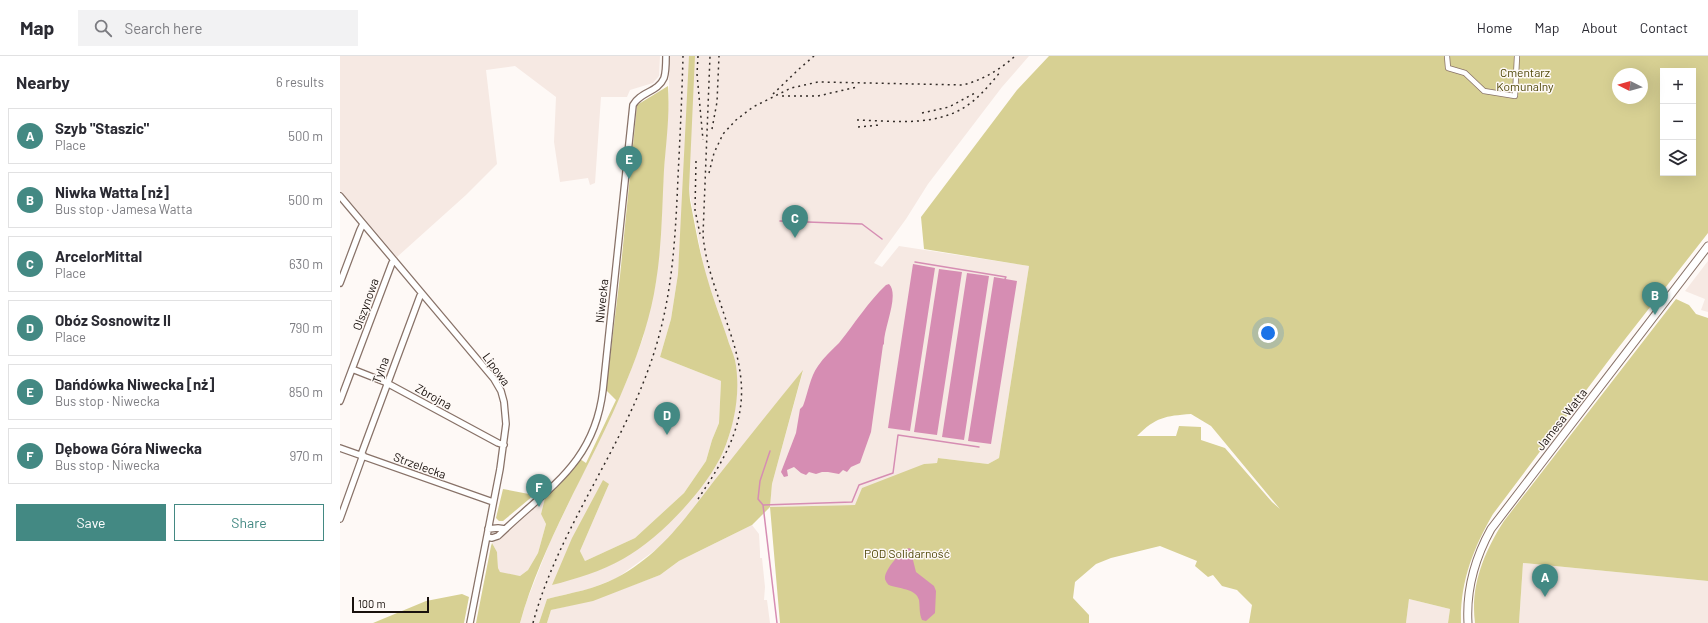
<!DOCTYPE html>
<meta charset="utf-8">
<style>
:root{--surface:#fff;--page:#f2f2f3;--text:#2b2b33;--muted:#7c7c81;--line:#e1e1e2;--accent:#438983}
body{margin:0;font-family:Barlow,sans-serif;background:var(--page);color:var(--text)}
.controls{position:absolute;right:12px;top:12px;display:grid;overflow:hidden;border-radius:0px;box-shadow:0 4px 16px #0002}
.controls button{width:36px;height:36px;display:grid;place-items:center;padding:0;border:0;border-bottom:1px solid var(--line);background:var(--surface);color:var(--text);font:20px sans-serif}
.compass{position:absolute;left:1272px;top:12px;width:36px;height:36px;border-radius:50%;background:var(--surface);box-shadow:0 4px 16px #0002;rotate:276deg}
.scale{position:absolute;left:12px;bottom:10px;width:77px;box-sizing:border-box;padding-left:4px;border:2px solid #19110d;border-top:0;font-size:11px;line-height:14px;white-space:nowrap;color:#19110d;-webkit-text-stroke:3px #fef9f6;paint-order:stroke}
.you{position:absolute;left:928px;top:277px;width:14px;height:14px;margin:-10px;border:3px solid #fff;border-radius:50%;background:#1a73e8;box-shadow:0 0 0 6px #1a73e833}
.badge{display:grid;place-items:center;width:26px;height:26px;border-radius:50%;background:var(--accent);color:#fff;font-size:13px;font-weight:700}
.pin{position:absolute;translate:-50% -33px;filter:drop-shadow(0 1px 2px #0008)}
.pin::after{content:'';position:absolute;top:21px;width:14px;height:12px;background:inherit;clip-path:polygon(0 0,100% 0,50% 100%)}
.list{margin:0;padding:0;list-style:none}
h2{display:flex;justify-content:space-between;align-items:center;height:52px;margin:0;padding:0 16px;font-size:17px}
h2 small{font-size:13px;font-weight:400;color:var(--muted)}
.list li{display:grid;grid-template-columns:26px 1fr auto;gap:12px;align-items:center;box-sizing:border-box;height:56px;margin:0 8px 8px;padding:0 8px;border:1px solid var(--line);border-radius:0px}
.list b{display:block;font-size:15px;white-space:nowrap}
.list p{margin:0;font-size:13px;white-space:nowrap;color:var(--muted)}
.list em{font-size:13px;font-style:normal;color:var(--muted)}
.actions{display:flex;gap:8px;padding:12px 16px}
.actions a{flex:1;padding:9px 0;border:1px solid var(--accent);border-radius:0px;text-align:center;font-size:14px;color:var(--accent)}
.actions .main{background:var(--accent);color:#fff}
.icon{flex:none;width:22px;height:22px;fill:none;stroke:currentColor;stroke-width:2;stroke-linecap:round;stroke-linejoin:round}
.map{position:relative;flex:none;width:1368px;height:567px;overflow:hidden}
header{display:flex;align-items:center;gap:24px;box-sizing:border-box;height:56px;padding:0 20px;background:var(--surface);border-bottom:1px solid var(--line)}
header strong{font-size:19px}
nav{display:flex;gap:22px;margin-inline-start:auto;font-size:14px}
.search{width:280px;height:36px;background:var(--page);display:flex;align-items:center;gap:10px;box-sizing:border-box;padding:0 14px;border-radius:0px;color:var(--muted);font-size:15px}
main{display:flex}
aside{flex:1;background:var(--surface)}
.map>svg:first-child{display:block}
.built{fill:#f6e9e3;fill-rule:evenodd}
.green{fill:#d7d093;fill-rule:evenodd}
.water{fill:#d68db3}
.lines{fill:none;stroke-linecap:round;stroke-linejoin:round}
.stream{stroke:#d68db3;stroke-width:1.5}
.pedestrian-casing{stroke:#887268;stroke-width:6}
.minor-casing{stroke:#887268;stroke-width:8}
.tertiary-casing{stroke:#887268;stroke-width:9}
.pedestrian{stroke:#fff;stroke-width:4.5}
.minor{stroke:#fff;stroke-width:5.5}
.tertiary{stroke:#fff;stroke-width:7}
.rail{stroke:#322b27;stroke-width:1.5;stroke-dasharray:2 4;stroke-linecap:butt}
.labels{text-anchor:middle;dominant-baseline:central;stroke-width:3;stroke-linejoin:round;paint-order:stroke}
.park-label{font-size:12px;fill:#504809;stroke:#fef9f6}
.street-label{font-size:12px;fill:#19110d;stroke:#fef9f6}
</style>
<header>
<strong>Map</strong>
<div class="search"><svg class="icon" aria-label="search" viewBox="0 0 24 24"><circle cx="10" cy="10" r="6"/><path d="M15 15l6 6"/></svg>Search here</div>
<nav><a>Home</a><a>Map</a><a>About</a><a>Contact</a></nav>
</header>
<main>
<aside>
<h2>Nearby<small>6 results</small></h2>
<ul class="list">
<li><span class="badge">A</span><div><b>Szyb &quot;Staszic&quot;</b><p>Place</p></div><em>500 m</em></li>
<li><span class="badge">B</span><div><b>Niwka Watta [nż]</b><p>Bus stop · Jamesa Watta</p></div><em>500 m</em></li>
<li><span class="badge">C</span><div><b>ArcelorMittal</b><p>Place</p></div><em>630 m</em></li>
<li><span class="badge">D</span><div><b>Obóz Sosnowitz II</b><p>Place</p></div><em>790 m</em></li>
<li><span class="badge">E</span><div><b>Dańdówka Niwecka [nż]</b><p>Bus stop · Niwecka</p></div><em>850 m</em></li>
<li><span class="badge">F</span><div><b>Dębowa Góra Niwecka</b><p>Bus stop · Niwecka</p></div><em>970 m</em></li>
</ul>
<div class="actions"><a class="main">Save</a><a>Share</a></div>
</aside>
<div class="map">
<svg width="1368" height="567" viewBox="0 0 1368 567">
<rect width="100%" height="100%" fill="#fef9f6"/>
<!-- built -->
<path class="built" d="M0,0H320L319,20L313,27L290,34L287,41H261L255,127L250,129L248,122L220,126L214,86L216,41L175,10L146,14L157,108L126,139L57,201L0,134Z
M329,0H689L662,31L588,128L566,163L534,207L542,211L559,190L689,210L659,402L648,408L598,402L597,407L584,408L515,449L430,451L432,428L463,315L341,469L321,490L277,522L249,533L207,543L199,567H180L186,547L210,486L270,361L287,324L303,282L316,226L329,40ZM344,131L349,134L365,218L395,304L397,335L394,359L389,380L383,397L283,503L259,514L213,528L269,428L240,495L245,505L295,482L344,437L366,405L372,384L379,367L381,325L320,301L331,263L338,218Z
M1368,205V256L1361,254L1365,243L1345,235Z
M205,442L201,458L206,468L198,497L188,514L180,520L160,517L158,512L157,496L152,487Z
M412,469L419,478L420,496V502H422L425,531L424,544H427L430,567H207L211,554L253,544L320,519L339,505Z
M1183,507L1368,525V567H1179Z
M1069,543L1110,553L1108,567H1066Z"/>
<!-- green -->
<path class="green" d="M349,0H355L349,133L350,144C355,169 359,194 366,218C372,240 380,260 387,281C389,289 393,296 395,304C401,334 395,368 383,396C366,434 319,483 283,503C262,515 236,523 212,529L232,482L263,424L269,428L240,495L245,505L295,482L344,437L366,405L372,384L379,367L381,325L320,301L331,263L338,218Z
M709,0H1368V177L1275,296L1153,458C1133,493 1120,526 1121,567H1108L1110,553L1069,543L1066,567H909L912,549L897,534L882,530L873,519L868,521L855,510L857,505L820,490L771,502L756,508L735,526L733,542L749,559V567H440L430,451L412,469L339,505L320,519L253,545L211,554L207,567H199L207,543C231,537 255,533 276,522C324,497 349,456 382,415C409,381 436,347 463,314L432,428L430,451L515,449L522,432L584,408L597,407L598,402L648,408L659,402L689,210L584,193L581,161L677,34ZM1323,15H1353V117H1323ZM1278,18H1302V42H1278ZM851,358L871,370L940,453L932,446L885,392L861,384V371L839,370L836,380H797C816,361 825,360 851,358Z
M328,30C330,58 326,87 324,114C322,151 322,189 316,226C311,259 300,293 287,324C254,406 204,481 180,567H136L151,490L152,487L157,496L158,512L160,516L180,520L188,514L198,497L206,468L201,458L205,442L240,403L246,407L276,344L266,334L280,220L297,49Z
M1336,243L1349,249L1356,258L1368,262V525L1183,507L1179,567H1135C1130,530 1144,496 1164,465Z
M163,433L194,439L163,465H159L156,462Z
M122,538L129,541L124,567H33L86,545Z"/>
<!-- water -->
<path class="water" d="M573,208L595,212L570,375L548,372Z
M599,213L622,216L597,379L574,376Z
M627,217L649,220L624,384L602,381Z
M654,221L677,225L651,388L628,385Z
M549,228C560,239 543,273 544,288L543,289L531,376L520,407L511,411L507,416L503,414L499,418L488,416H482L476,418L469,416L466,419L461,417L454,411L447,414L448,420L444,421L441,416L456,377L460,353L463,350C468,337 470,321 478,310C484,301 492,294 499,287C515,267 528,246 546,229Z
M569,492L574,495L573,504L576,516L594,530L596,535L595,557L586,565L582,564C579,557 580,551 579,544C576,532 558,533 549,529C548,529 545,524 545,523C544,514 561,495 569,492Z"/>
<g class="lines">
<!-- stream -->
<path class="stream" d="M440,165L522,168L542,183
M575,206L666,221L665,223
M430,395L420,425L418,443L423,449L437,567
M423,449L512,446L519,429L553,417L558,379L639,391"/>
<!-- pedestrian casing -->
<g class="pedestrian-casing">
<path id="pedestrian" d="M1107,0L1108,12L1125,17L1144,35L1175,40L1177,0"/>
</g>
<!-- minor casing -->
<g class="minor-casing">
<path id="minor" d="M0,140L154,323L161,335L164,346L166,368L160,413L130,567
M0,227L20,174L23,168
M12,313L45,326L158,387L164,389
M0,345L52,207L54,204
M0,392L153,446
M21,399L80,240L82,238
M0,463L23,399
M148,473L158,472L165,473
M147,481L152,482L158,480C207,432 254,409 263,334L293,49C300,36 318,36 324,22C326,16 326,7 326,0"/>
</g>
<!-- tertiary casing -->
<g class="tertiary-casing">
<path id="tertiary" d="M1128,567C1126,533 1135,502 1151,473L1368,190"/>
</g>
<!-- pedestrian -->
<use href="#pedestrian" class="pedestrian"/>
<!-- minor -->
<use href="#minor" class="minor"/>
<!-- tertiary -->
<use href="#tertiary" class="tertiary"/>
<!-- rail -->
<path class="rail" d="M358,0L357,18L363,84
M433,38L459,13L474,0
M442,40H478L517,31
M582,57L609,51L635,37
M517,64C556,65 599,72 632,46C643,37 652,26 661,15
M518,71L540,69
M372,73L377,46L379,0
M356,105L355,154L360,178
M369,117L374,97L383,78L396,64L413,51L451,32L478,26L623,29C642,24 660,14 675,0
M358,443C384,404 408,366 400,316C397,293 388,271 381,249C373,226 365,203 363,179L370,0
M193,567C217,478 275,403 307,317C332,251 335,190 338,121C340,81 342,40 343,0"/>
</g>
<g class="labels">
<!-- park labels -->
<g class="park-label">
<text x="1185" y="16">Cmentarz<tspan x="1185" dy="14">Komunalny</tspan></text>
<text x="567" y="497">POD Solidarność</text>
</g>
<!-- street labels -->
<g class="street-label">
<text transform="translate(261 245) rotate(-84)">Niwecka</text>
<text transform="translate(25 248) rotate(-70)">Olszynowa</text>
<text transform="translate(157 313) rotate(54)">Lipowa</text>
<text transform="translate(40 314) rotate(-70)">Tylna</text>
<text transform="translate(94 340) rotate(29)">Zbrojna</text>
<text transform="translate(1221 363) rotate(-52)">Jamesa Watta</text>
<text transform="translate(80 409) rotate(20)">Strzelecka</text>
</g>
</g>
</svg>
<div class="controls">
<button>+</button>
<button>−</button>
<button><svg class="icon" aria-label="layers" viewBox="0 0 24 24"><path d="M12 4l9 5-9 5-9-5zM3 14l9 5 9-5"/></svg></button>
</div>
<svg class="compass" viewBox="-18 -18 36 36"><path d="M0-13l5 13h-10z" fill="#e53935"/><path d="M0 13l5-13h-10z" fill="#7c7c81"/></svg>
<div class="scale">100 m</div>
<div class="you"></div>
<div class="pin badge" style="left:1205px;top:541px">A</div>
<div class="pin badge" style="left:1315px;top:259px">B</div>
<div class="pin badge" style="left:455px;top:182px">C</div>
<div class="pin badge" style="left:327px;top:379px">D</div>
<div class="pin badge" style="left:289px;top:123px">E</div>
<div class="pin badge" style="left:199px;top:451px">F</div>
</div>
</main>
